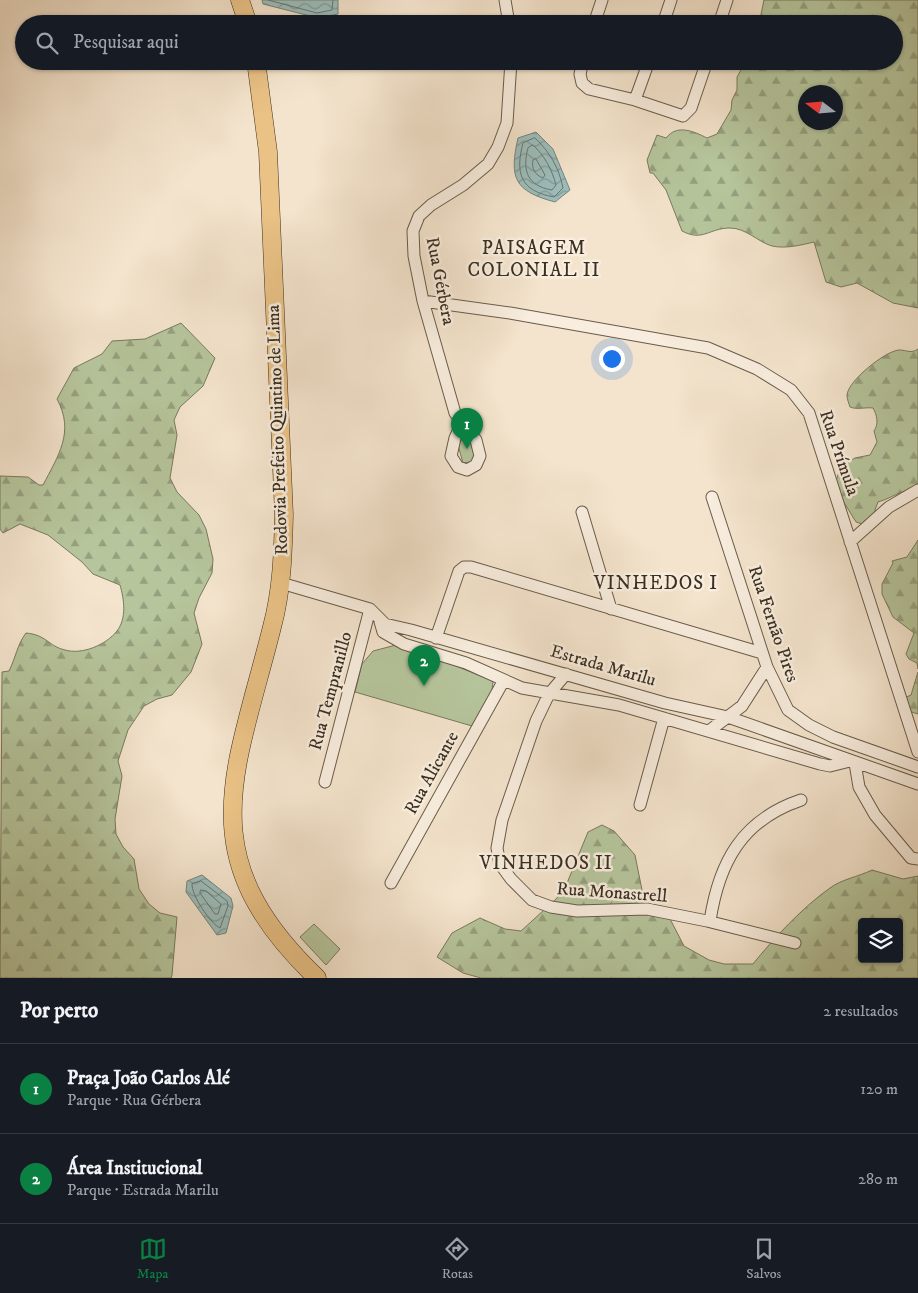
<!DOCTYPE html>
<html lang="pt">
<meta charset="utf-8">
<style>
:root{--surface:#171b24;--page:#242831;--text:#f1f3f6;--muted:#9ea1a6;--line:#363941;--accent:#0b8043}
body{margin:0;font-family:"IM FELL DW Pica",serif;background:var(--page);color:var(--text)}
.controls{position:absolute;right:15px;bottom:15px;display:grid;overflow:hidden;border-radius:5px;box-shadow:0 1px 4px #0004}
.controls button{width:45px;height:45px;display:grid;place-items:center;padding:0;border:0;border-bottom:1px solid var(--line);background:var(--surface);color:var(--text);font:25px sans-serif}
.compass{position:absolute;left:798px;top:85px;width:45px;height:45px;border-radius:50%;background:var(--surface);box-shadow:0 1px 4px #0004;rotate:286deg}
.you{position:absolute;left:611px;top:358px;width:18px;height:18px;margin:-12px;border:4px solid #fff;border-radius:50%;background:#1a73e8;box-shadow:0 0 0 8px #1a73e833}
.badge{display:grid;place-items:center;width:32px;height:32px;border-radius:50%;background:var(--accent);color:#fff;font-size:16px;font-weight:700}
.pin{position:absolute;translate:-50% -41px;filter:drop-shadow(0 1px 2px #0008)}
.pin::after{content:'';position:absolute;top:26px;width:18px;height:15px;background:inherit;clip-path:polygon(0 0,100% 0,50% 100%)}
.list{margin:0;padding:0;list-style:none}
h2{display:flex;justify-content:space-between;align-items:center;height:65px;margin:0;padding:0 20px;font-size:21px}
h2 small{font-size:16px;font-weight:400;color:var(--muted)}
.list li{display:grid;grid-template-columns:32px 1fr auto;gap:15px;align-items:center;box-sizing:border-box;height:90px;padding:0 20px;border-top:1px solid var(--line)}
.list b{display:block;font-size:19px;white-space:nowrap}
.list p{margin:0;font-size:16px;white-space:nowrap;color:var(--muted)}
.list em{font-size:16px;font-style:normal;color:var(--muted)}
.icon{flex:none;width:28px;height:28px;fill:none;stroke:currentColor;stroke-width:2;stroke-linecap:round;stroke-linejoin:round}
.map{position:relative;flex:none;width:918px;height:978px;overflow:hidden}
.search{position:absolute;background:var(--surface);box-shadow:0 1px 4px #0004;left:15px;right:15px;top:15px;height:55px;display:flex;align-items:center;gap:12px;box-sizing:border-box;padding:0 18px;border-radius:28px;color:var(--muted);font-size:19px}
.sheet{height:245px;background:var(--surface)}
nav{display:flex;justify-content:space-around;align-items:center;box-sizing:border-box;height:70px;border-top:1px solid var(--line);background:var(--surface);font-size:14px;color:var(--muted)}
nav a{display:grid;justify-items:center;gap:2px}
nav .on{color:var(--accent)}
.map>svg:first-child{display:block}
.forest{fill:url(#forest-firs);stroke:#787a5e;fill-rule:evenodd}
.green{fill:#b6c59c;stroke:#787a5e}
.water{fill:url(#water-waves);stroke:#74857e}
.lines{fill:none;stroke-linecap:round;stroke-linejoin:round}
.shore{stroke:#6a766e;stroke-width:1}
.street-casing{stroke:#685c4b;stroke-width:13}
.primary-casing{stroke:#392f20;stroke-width:19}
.street{stroke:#f8edde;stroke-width:11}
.primary{stroke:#eac286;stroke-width:18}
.labels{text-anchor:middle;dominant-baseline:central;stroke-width:5;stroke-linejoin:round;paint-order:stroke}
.street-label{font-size:18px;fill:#392f20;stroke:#f8edde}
.neighbourhood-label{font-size:19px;letter-spacing:1px;fill:#392f20;stroke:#f8edde}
</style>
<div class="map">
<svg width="918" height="978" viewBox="0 0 918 978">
<defs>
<pattern id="forest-firs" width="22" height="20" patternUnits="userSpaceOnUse" patternTransform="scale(1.25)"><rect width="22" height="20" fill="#b6c59c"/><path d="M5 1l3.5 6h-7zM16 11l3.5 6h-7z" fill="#95a07f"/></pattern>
<pattern id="water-waves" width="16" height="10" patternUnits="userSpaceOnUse" patternTransform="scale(1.25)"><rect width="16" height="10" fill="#9cbebd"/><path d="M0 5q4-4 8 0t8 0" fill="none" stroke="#809b99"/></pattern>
</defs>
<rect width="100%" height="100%" fill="#f4e4cd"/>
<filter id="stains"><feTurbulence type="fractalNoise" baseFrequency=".004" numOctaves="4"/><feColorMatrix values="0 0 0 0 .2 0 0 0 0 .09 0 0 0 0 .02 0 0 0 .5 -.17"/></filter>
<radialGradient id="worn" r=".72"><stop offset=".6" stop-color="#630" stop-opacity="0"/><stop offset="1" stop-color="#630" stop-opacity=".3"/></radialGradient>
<!-- forest -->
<path class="forest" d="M764,0H918V308L893,303L857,283L841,287L826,282L814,242C801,245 786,249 772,246C758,242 746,228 730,228C709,228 703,242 682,231L666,190L653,173H650L647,160L657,135L666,138C677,124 693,131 707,138L717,134L731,110L732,100L737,90V77L746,61H894V24H759ZM836,92V122H806V92Z
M181,323L215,358L203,386L180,407L174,420L177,435L170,478L177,492L199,515L206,529L213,559L212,573L199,598L194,613L202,644L191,672L172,695L157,699L144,706L128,730L118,761L122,776L115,819L116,834L123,847L134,859L139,889L149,904L160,913L177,917L172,975L171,978H0L2,672L9,671C16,657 17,645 26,633C47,635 48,646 65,650C82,655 106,645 117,631C127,618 124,599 120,585L93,574L82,562L48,535L20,524L3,533L0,529V476L28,477L39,485H43C58,456 75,432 57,399L74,368L102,354L112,341L145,339Z
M918,349V488C903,489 892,498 878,502L875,510L877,522L872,527L856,522L837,491L836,481L841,466L855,458L870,455L877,442L874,431C879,424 877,415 873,408C865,407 857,410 850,407C849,404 847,399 847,395C848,381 885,351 899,350C907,350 911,354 918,349Z
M918,540V669L917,663L909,659L906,654L914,633L893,617L882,594V584L893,563L892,561L907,557Z
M918,672V714L908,711L902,699L911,695Z
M602,825L614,831L635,855L644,900L655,912L670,919L684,946L709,960L724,964H753C773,939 803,907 830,888C842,879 858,877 872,870L903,879L918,876V978H481L463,973L437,957L452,933L480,918L505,929L521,931L556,899L565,888L588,832ZM862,922H899V959H862Z"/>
<!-- green -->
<path class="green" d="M465,434C474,442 476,450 473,462L463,463L458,445Z
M396,645L451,664L493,681L492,691L472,726L355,692L362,664L373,651Z
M314,924L340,949L326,965L300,937Z"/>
<!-- water -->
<path class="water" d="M262,0H338V14L318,18L263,4Z
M536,132L553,149L570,190L555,202C514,191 509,178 518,138Z
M202,875L231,898L233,906L226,933L217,935L186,892L187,881Z"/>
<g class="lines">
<!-- shore -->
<path class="shore" d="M268,0L317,13L332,10L333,0
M535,138C550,152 559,168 563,188L554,197C520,191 515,173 523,143Z
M533,145C545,156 552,170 556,185L552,190C527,186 522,170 528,148Z
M536,159L545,175L543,178C535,175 531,168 533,160Z
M201,881L227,901L228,906L220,928C211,924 191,895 192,884Z
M201,890L206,891L221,904L218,914H215L200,893Z"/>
<!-- street casing -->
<g class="street-casing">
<path id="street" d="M505,0L509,24
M594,24L602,0
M663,24L671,0
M719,24L727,0
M583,61L580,74L582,83L589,89L635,100L683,116L691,108L707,61
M635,100L649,61
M423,301L510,313L708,348L757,369L791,390L809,413L918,752
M462,423L455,438L451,456L458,467L467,470L476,465L480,456L476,440L455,413L423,301L414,256L413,231L419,216L431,205L463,185L488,164L498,147L507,123L511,61
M712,497L767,667L788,710L809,725L833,737L918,767
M582,512L611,609
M850,542L889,507L918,490
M281,583L370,609L385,624L411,630L665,703L728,717L918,784
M379,618L383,632L404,644L466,663L522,688L619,705L820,764L830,766L850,761
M436,638L459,571L464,567H471L762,653
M566,674L549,694L536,721L502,820L497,848L500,864L511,879L532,900L551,907L577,911L647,909L707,921L795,943
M709,731L742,706L767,667
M855,763L859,787L875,815L911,858L918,859
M325,782L370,609
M640,805L664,718
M391,883L504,680
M710,921C719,862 742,820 801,800"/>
</g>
<!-- primary casing -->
<g class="primary-casing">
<path id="primary" d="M240,0L248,24
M256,61L268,152L284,515C283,553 282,590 272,627C235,775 189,856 317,978"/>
</g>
<!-- street -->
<use href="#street" class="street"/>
<!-- primary -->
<use href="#primary" class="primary"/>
</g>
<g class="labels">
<!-- street labels -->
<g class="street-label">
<text transform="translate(440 281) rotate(79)">Rua Gérbera</text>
<text transform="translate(278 430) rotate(-92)">Rodovia Prefeito Quintino de Lima</text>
<text transform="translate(839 453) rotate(71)">Rua Prímula</text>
<text transform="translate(773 624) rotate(71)">Rua Fernão Pires</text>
<text transform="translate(603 666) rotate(16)">Estrada Marilu</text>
<text transform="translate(331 691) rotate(-75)">Rua Tempranillo</text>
<text transform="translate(432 773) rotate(-61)">Rua Alicante</text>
<text transform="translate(612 893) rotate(4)">Rua Monastrell</text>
</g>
<!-- neighbourhood labels -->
<g class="neighbourhood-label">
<text x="534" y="248">PAISAGEM<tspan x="534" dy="22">COLONIAL II</tspan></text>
<text x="656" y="583">VINHEDOS I</text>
<text x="546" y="863">VINHEDOS II</text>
</g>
</g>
<rect width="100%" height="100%" filter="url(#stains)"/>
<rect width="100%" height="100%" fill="url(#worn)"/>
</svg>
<div class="controls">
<button><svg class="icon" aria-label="layers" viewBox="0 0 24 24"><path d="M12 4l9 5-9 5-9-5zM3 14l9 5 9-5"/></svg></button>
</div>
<svg class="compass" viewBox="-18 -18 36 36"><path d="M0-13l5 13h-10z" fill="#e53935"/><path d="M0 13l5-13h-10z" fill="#9ea1a6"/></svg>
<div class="you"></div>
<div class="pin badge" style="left:467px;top:449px">1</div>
<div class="pin badge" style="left:424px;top:686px">2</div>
<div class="search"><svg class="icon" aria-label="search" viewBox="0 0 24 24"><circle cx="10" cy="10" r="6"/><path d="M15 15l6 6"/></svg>Pesquisar aqui</div>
</div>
<section class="sheet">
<h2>Por perto<small>2 resultados</small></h2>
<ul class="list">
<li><span class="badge">1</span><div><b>Praça João Carlos Alé</b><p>Parque · Rua Gérbera</p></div><em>120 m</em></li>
<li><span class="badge">2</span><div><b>Área Institucional</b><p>Parque · Estrada Marilu</p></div><em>280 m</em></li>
</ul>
</section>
<nav>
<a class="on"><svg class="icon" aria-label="map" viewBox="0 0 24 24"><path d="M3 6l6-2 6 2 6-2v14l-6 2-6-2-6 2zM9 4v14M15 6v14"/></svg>Mapa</a>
<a><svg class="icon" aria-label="directions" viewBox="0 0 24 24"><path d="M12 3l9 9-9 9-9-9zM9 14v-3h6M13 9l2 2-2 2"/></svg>Rotas</a>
<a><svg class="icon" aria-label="saved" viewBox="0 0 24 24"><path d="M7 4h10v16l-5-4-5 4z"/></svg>Salvos</a>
</nav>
